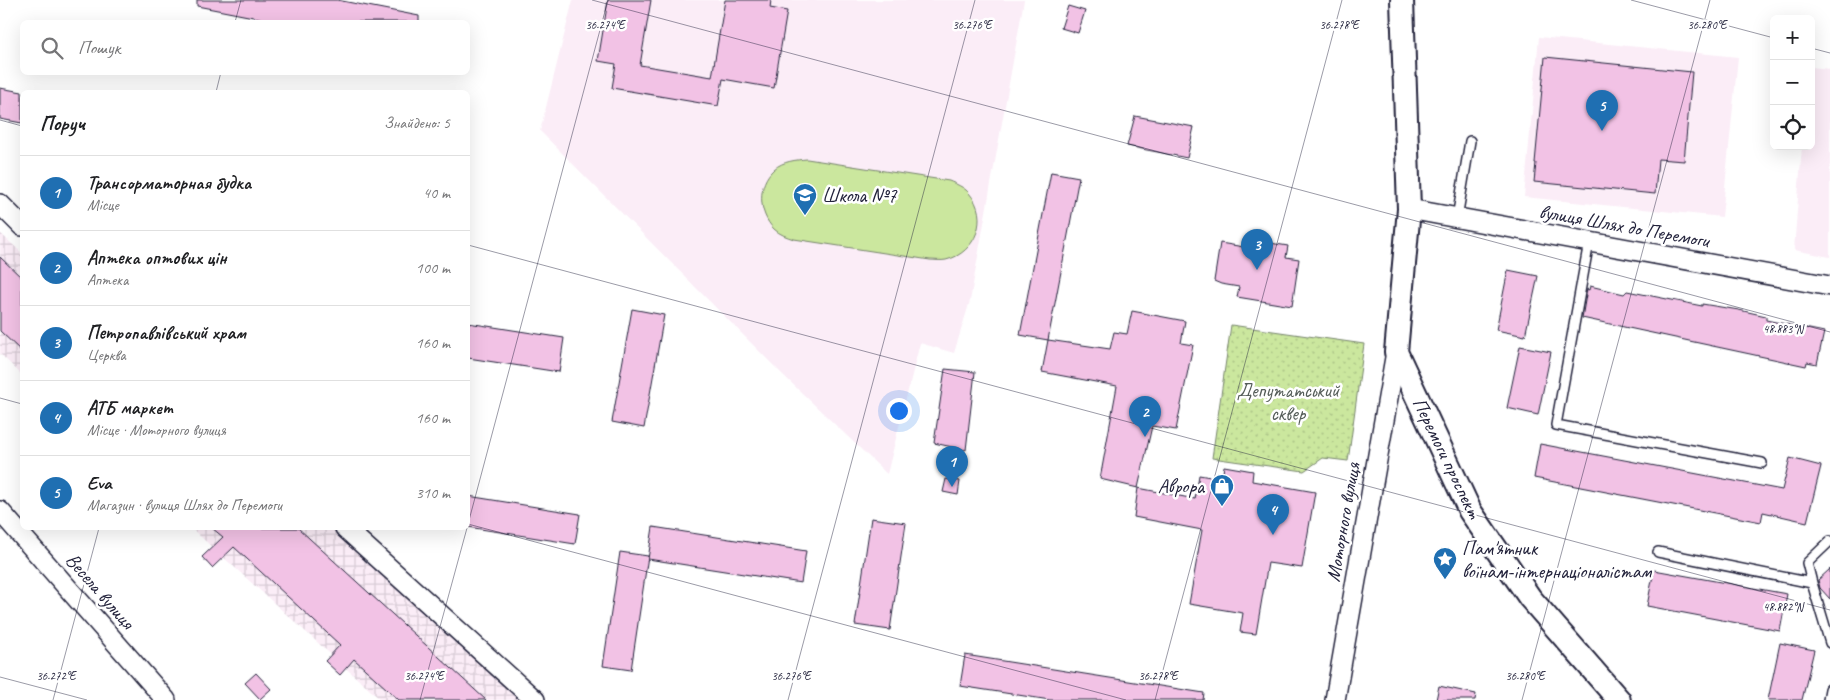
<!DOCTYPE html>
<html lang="uk">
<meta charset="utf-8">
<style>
:root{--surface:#fff;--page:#f2f2f2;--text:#202124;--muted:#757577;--line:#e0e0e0;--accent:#1f6fb2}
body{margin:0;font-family:Caveat,sans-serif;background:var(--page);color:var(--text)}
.controls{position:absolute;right:15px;top:15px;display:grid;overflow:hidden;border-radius:8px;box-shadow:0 5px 20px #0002}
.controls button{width:45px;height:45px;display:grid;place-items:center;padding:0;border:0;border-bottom:1px solid var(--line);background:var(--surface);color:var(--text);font:25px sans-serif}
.you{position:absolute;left:898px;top:410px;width:18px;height:18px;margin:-12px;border:4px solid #fff;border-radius:50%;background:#1a73e8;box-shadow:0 0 0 8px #1a73e833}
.badge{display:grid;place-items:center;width:32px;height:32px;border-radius:50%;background:var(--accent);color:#fff;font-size:16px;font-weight:700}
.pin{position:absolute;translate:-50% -41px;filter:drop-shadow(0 1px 2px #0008)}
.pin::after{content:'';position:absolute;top:26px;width:18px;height:15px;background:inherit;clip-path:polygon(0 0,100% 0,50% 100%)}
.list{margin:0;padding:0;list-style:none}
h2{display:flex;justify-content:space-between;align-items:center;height:65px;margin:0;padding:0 20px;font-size:21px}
h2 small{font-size:16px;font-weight:400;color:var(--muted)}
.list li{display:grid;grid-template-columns:32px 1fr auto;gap:15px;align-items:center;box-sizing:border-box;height:75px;padding:0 20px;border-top:1px solid var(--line)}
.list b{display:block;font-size:19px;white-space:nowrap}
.list p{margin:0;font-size:16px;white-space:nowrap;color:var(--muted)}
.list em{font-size:16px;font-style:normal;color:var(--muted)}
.icon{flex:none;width:28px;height:28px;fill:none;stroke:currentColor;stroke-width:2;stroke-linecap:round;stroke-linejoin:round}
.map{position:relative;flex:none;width:1830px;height:700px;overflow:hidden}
.search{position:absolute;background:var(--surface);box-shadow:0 5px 20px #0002;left:20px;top:20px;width:450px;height:55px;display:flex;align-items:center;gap:12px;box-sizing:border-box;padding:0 18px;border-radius:8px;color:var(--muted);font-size:19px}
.panel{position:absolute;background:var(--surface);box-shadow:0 5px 20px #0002;left:20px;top:90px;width:450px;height:440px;border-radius:8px}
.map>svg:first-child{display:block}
.built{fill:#fbedf7}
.industrial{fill:url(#industrial-grid)}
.green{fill:#cbe79e;stroke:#76846c}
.park{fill:url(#park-dots);stroke:#76846c}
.building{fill:#f2c2e5;stroke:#22223b}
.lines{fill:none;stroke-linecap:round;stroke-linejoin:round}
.service-casing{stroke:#22223b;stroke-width:12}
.minor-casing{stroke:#22223b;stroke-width:22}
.tertiary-casing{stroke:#22223b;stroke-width:26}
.service{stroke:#fff;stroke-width:9}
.minor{stroke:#fff;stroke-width:19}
.tertiary{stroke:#fff;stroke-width:22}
.ticks{fill:none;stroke:#22223b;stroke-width:1;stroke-opacity:0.45}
.labels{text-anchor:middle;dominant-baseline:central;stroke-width:5;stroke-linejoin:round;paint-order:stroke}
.poi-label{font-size:20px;fill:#22223b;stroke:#fff;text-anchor:start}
.street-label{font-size:20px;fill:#22223b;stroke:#fff}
.park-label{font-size:20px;fill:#555d59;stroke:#fff}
.ticks-label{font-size:12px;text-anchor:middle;fill:#22223b;stroke:#fff;stroke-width:5;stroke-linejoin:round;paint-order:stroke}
</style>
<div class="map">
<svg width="1830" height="700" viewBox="0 0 1830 700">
<defs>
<pattern id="industrial-grid" width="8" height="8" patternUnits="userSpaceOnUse" patternTransform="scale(1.25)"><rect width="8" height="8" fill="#fbedf7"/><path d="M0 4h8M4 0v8" fill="none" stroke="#d7cbd5"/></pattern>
<pattern id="park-dots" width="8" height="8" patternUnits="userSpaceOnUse" patternTransform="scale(1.25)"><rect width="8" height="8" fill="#cbe79e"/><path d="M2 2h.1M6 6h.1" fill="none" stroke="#aec689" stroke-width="1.8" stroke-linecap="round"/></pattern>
</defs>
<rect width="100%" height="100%" fill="#fff"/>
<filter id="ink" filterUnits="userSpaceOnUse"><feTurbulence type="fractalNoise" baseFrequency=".02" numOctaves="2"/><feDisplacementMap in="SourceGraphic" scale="10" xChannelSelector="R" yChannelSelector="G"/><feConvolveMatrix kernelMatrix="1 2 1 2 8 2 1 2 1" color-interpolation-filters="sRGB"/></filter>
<g filter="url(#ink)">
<!-- built -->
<path class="built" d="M573,0H1024L970,301L954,353L920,343L887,474L783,375L540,131Z
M1539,37L1738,57L1722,217L1524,197Z
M1811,67L1830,69V257L1794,250L1802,146H1811Z"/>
<!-- industrial -->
<path class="industrial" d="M0,233L22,253V375L0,354Z
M191,528H336L532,700H381Z"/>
<!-- green -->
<path class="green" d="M807,159L949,181C956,184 964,187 969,193C990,217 976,253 946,260C941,261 935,260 930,260L794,239C787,237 779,234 774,229C758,213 757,184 774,169C783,161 796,160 807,159Z"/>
<!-- park -->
<path class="park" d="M1231,325L1364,344L1348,461L1323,458L1304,471L1212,458Z"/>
<!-- building -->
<path class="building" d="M197,0H337L419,16V22H279L197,6Z
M608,0H651L640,65L712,77L725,0H771L770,8L787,11L774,88L723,79L718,106L612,88L616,64L598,61Z
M1068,6L1085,11L1078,33L1061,28Z
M1545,57L1692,72L1684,161L1658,159L1655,194L1534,182L1536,163H1535Z
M0,88L22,92V123L0,119Z
M1135,116L1194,127L1187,158L1127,146Z
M1051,172L1079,177L1048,340L1020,335Z
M1264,242L1288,246L1286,257L1299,259L1292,306L1237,297L1239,287L1221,284L1214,281L1220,243L1262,250Z
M0,257L22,278V352L0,331Z
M1508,270L1538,276L1525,336L1496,330Z
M1590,286L1624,294L1627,291L1702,306V304L1739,310L1766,316V320L1824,332L1817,364L1807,362L1806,366L1582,318L1587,289L1589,290Z
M632,309L664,315L644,428L612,422Z
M1132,311L1185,321L1181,343L1193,345L1176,430L1152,426L1138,488L1100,479L1117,386L1042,372L1048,340L1110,349L1114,332L1127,334Z
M468,323L564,338L559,372L468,358Z
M1520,346L1551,352L1538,415L1507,408Z
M945,369L975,372L966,450L934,443Z
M1540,444L1782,490L1790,458L1821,466L1807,522L1763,512L1761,522L1534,478Z
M1224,466L1253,471L1252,481L1315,492L1302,568L1268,563L1256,634L1240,632L1243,613L1189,604L1202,530L1134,517L1138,488L1195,499L1199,475L1222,479Z
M946,479L960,481L958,495L943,492Z
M468,496L580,514L575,544L468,527Z
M871,518L906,523L890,630L855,625Z
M653,527L806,551L801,583L648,559Z
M212,528H298L486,700H399L354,659L340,675L325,661L340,645L234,547L212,568L202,557L223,537Z
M620,552L648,556L631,670L603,666Z
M1830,569V599L1820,588L1818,580Z
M1654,570L1787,594L1780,631L1647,606Z
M1780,643L1814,650L1802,700H1768Z
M965,655L1204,693L1203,700H1050L960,686Z
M256,673L271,689L260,699L245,683Z
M1439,686L1476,694L1475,700H1436Z"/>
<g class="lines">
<!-- service casing -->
<g class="service-casing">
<path id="service" d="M1457,218L1470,141
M1589,242L1556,425L1762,463
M1658,552L1812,583L1807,563L1830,541
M1812,583L1830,643
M1828,700L1830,689"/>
</g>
<!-- minor casing -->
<g class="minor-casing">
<path id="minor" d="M0,204L22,226
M1409,209L1830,286
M0,511L166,700
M345,528L535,700
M1335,700L1396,352"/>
</g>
<!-- tertiary casing -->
<g class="tertiary-casing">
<path id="tertiary" d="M1402,0L1409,209L1396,352L1470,511L1530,598L1619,700"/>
</g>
<!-- service -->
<use href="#service" class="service"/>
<!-- minor -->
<use href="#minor" class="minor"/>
<!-- tertiary -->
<use href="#tertiary" class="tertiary"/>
</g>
</g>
<!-- ticks -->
<path class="ticks" d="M592,0L1830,332M1631,0L1774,38M235,22L241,0M1811,48L1830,53M216,92L221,72M0,120L22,126M468,245L1830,610M0,398L22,404M468,524L608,0M468,524L1126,700M0,677L87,700M53,700L99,528M420,700L467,528M788,700L975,0M1155,700L1342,0M1522,700L1710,0"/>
<!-- icons -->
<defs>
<g id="school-pin" transform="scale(1.25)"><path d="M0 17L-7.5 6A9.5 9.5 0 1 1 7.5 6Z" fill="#1f6fb2" stroke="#fff"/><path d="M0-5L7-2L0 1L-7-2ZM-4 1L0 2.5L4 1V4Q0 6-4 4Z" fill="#fff"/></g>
<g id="shop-pin" transform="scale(1.25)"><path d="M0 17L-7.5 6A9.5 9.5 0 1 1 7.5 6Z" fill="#1f6fb2" stroke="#fff"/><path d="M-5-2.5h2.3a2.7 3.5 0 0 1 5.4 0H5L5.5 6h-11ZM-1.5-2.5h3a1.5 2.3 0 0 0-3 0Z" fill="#fff"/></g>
<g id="sight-pin" transform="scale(1.25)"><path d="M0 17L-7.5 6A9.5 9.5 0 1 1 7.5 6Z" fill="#1f6fb2" stroke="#fff"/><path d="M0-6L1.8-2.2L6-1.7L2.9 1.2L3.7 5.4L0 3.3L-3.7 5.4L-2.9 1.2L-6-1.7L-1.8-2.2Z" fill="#fff"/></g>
</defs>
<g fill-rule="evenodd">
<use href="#school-pin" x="805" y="195"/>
<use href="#shop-pin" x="1222" y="486"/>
<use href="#sight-pin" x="1445" y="559"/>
</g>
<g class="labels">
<!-- poi labels -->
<g class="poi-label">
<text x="822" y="195">Школа №7</text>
<text x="1204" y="486" text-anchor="end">Аврора</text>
<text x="1462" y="548">Пам'ятник<tspan x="1462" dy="23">воїнам-інтернаціоналістам</tspan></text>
</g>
<!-- street labels -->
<g class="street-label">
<text transform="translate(1624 226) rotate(10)">вулиця Шлях до Перемоги</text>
<text transform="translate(1447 458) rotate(64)">Перемоги проспект</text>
<text transform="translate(1343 522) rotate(-80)">Моторного вулиця</text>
<text transform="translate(100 591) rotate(49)">Весела вулиця</text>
</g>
<!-- park labels -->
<g class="park-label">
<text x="1288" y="390">Депутатський<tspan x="1288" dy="23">сквер</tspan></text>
</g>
</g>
<g class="ticks-label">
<text x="605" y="29">36.274°E</text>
<text x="972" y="29">36.276°E</text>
<text x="1339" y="29">36.278°E</text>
<text x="1707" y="29">36.280°E</text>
<text x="1783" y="333">48.883°N</text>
<text x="1783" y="611">48.882°N</text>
<text x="56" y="680">36.272°E</text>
<text x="424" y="680">36.274°E</text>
<text x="791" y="680">36.276°E</text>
<text x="1158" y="680">36.278°E</text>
<text x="1525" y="680">36.280°E</text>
</g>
</svg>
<div class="controls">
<button>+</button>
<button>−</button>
<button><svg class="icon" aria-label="locate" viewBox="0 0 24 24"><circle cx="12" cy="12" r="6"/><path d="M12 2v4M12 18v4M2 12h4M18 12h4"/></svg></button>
</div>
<div class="you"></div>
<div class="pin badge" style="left:952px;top:487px">1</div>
<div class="pin badge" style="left:1145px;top:437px">2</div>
<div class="pin badge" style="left:1257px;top:270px">3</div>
<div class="pin badge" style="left:1273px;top:535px">4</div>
<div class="pin badge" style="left:1602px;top:131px">5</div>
<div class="search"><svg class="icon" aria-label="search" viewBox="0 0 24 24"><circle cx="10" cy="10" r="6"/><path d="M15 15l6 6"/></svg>Пошук</div>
<section class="panel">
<h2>Поруч<small>Знайдено: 5</small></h2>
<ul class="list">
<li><span class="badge">1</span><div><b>Трансорматорная будка</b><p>Місце</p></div><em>40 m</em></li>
<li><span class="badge">2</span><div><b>Аптека оптових цін</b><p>Аптека</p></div><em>100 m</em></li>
<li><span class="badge">3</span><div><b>Петропавлівський храм</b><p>Церква</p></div><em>160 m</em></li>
<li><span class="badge">4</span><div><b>АТБ маркет</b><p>Місце · Моторного вулиця</p></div><em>160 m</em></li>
<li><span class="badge">5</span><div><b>Eva</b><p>Магазин · вулиця Шлях до Перемоги</p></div><em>310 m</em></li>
</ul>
</section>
</div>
